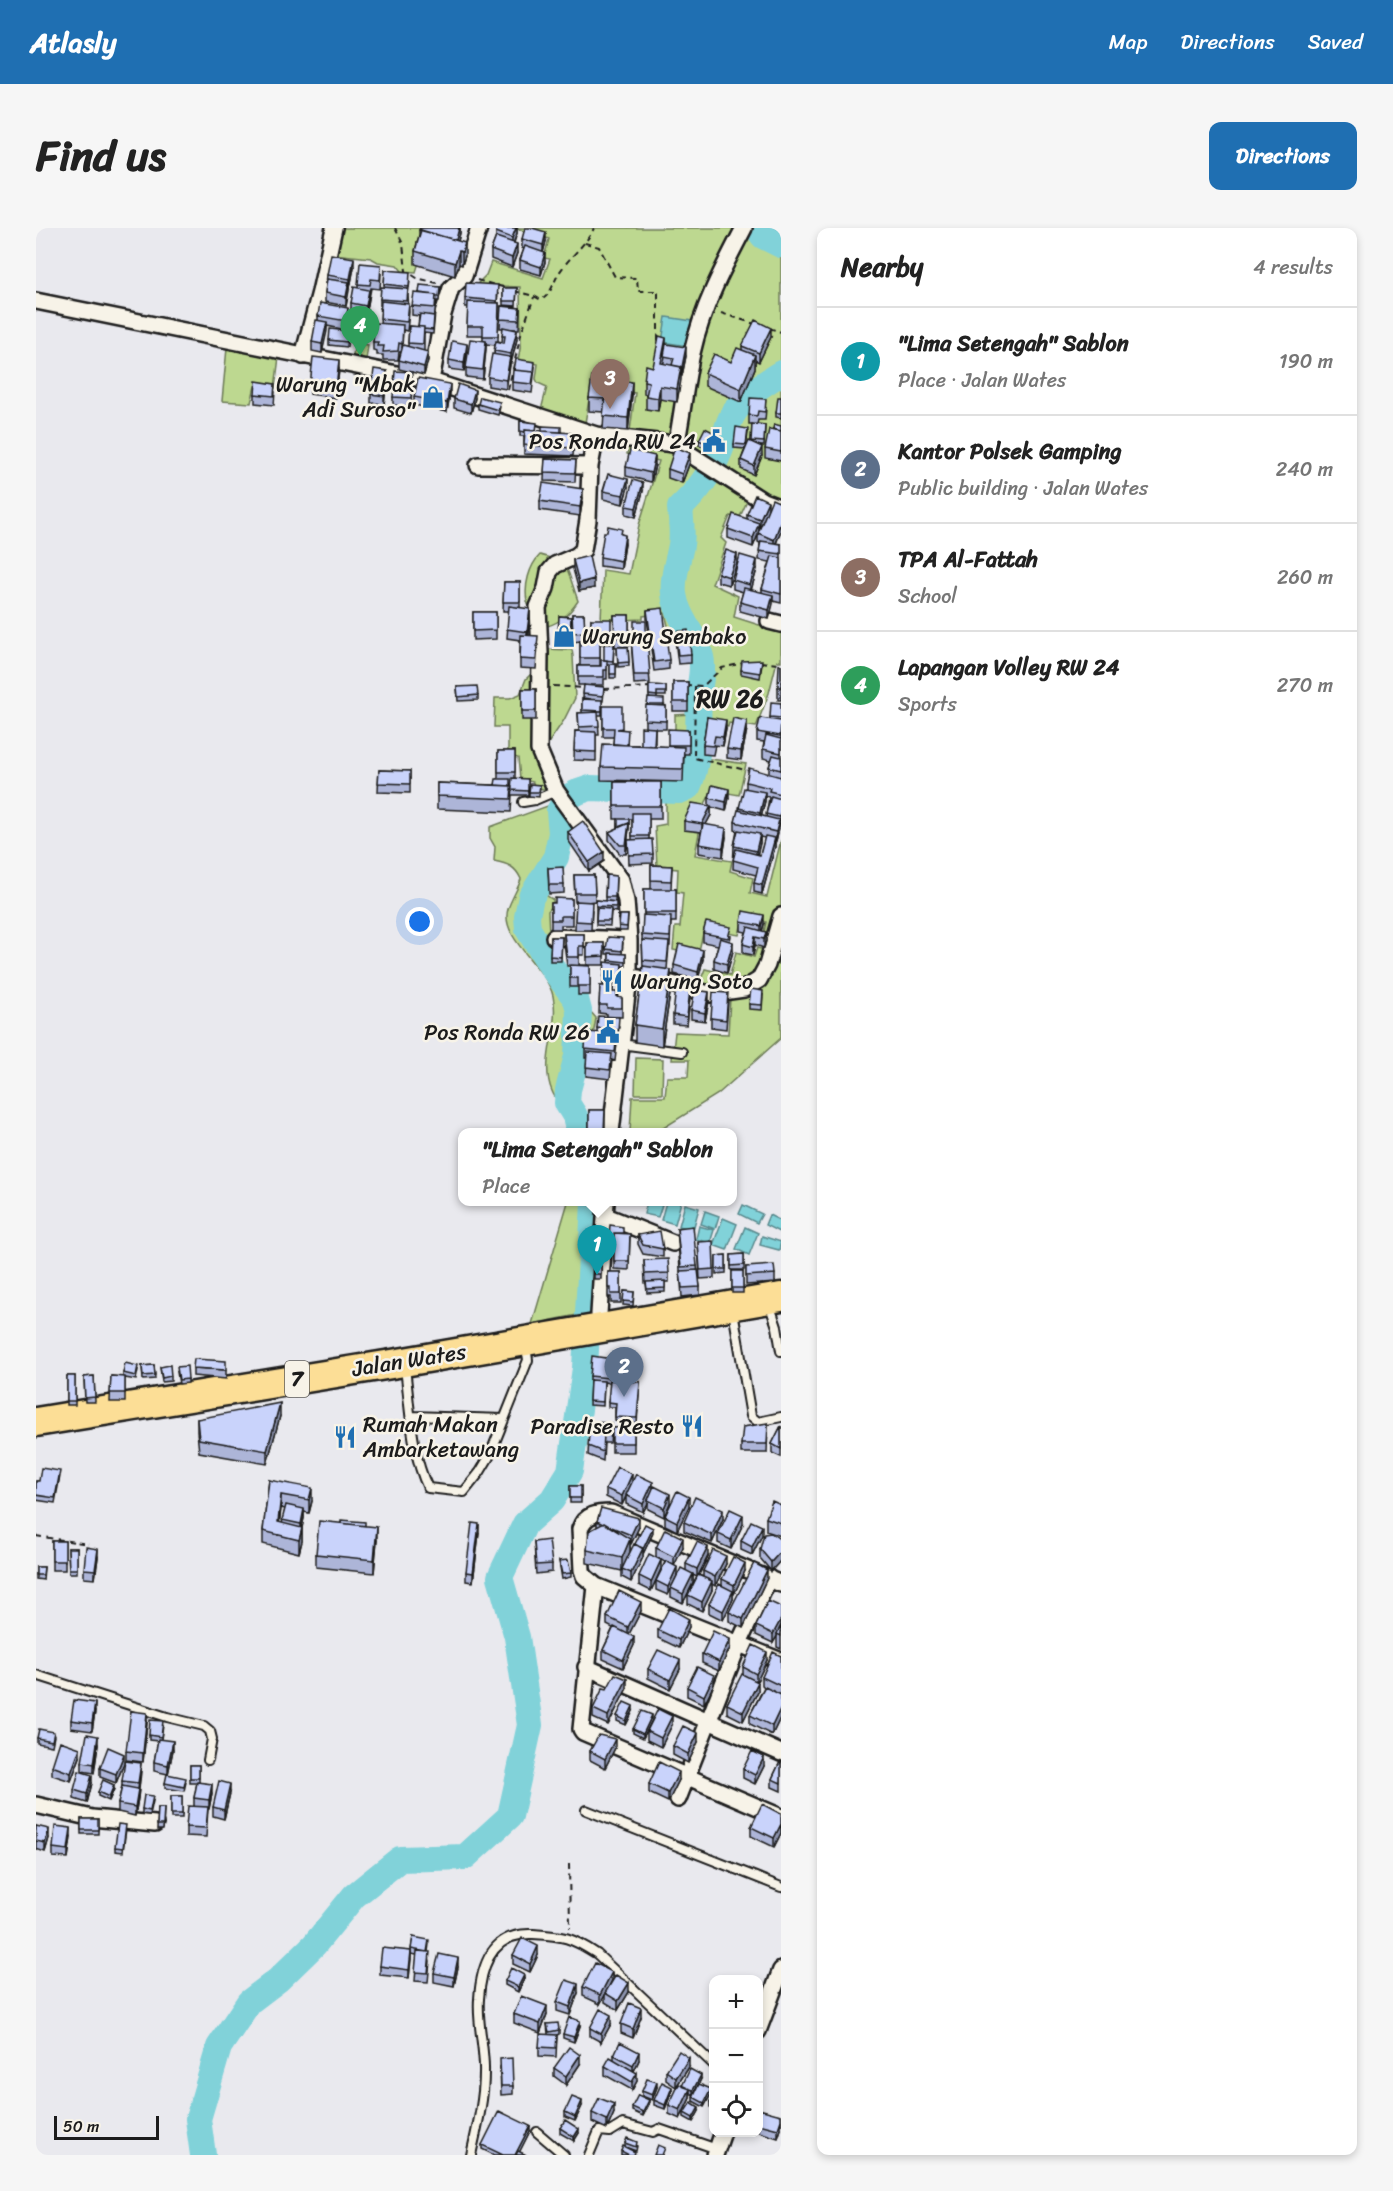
<!DOCTYPE html>
<meta charset="utf-8">
<style>
:root{--surface:#fff;--page:#f6f6f6;--text:#222;--muted:#767676;--line:#e0e0e0;--accent:#1f6fb2}
body{margin:0;font-family:Sriracha,sans-serif;background:var(--page);color:var(--text)}
.controls{position:absolute;right:18px;bottom:18px;display:grid;overflow:hidden;border-radius:12px;box-shadow:0 3px 9px #0003}
.controls button{width:54px;height:54px;display:grid;place-items:center;padding:0;border:0;border-bottom:2px solid var(--line);background:var(--surface);color:var(--text);font:30px sans-serif}
.scale{position:absolute;left:18px;bottom:15px;width:105px;box-sizing:border-box;padding-left:6px;border:3px solid #1c1c1c;border-top:0;font-size:16px;line-height:21px;white-space:nowrap;color:#1c1c1c;-webkit-text-stroke:4px #f7f3e8;paint-order:stroke}
.you{position:absolute;left:384px;top:694px;width:21px;height:21px;margin:-15px;border:4px solid #fff;border-radius:50%;background:#1a73e8;box-shadow:0 0 0 9px #1a73e833}
.badge{display:grid;place-items:center;width:39px;height:39px;border-radius:50%;background:var(--accent);color:#fff;font-size:20px;font-weight:700}
.pin{position:absolute;translate:-50% -50px;filter:drop-shadow(0 2px 3px #0008)}
.pin::after{content:'';position:absolute;top:32px;width:21px;height:18px;background:inherit;clip-path:polygon(0 0,100% 0,50% 100%)}
.popup{position:absolute;left:422px;top:900px;width:279px;height:78px;box-sizing:border-box;display:grid;place-content:center;border-radius:12px;background:var(--surface);filter:drop-shadow(0 2px 4px #0005);font-size:20px;white-space:nowrap;color:var(--muted)}
.popup b{font-size:22px;color:var(--text)}
.popup::after{content:'';position:absolute;left:50%;top:100%;margin-left:-12px;border:12px solid transparent;border-top-color:var(--surface)}
.list{margin:0;padding:0;list-style:none}
h2{display:flex;justify-content:space-between;align-items:center;height:78px;margin:0;padding:0 24px;font-size:26px}
h2 small{font-size:20px;font-weight:400;color:var(--muted)}
.list li{display:grid;grid-template-columns:39px 1fr auto;gap:18px;align-items:center;box-sizing:border-box;height:108px;padding:0 24px;border-top:2px solid var(--line)}
.list b{display:block;font-size:22px;white-space:nowrap}
.list p{margin:0;font-size:20px;white-space:nowrap;color:var(--muted)}
.list em{font-size:20px;font-style:normal;color:var(--muted)}
.icon{flex:none;width:33px;height:33px;fill:none;stroke:currentColor;stroke-width:2;stroke-linecap:round;stroke-linejoin:round}
.map{position:relative;flex:none;width:745px;height:1927px;overflow:hidden;border-radius:12px}
header{display:flex;align-items:center;gap:36px;box-sizing:border-box;height:84px;padding:0 30px;background:var(--accent);color:#fff}
header strong{font-size:28px}
nav{display:flex;gap:33px;margin-inline-start:auto;font-size:21px}
.intro{display:flex;align-items:center;justify-content:space-between;box-sizing:border-box;height:144px;padding:0 36px}
h1{margin:0;font-size:42px}
.button{padding:15px 27px;border-radius:12px;background:var(--accent);color:#fff;font-size:21px;font-weight:700}
main{display:flex;gap:36px;padding:0 36px}
aside{flex:1;background:var(--surface);border-radius:12px;box-shadow:0 3px 9px #0003}
.map>svg:first-child{display:block}
.green{fill:#bdd890;stroke:#6c7a56;stroke-width:1.5}
.water{fill:#81d2d9;stroke:#59898d;stroke-width:1.5}
.lines{fill:none;stroke-linecap:round;stroke-linejoin:round}
.river{stroke:#81d2d9;stroke-width:26}
.lane-casing{stroke:#1c1c1c;stroke-width:12}
.street-casing{stroke:#1c1c1c;stroke-width:20}
.highway-casing{stroke:#1c1c1c;stroke-width:33}
.path{stroke:#1c1c1c;stroke-width:2;stroke-dasharray:6 4.5;stroke-linecap:butt}
.lane{stroke:#f7f3e8;stroke-width:8}
.street{stroke:#f7f3e8;stroke-width:15}
.highway{stroke:#fcde96;stroke-width:28}
.wall{fill:#adb5d8;stroke:#1c1c1c;stroke-width:1.5;fill-rule:evenodd}
.shaded-wall{fill:#8d94b0;stroke:#1c1c1c;stroke-width:1.5}
.building{fill:#c9d3fb;stroke:#1c1c1c;stroke-width:1.5}
.labels{text-anchor:middle;dominant-baseline:central;stroke-width:5;stroke-linejoin:round;paint-order:stroke}
.shield{fill:#f7f3e8;stroke:#5e5c59;stroke-width:1.5}
.shield-label{font-size:21px;font-weight:bold;fill:#1c1c1c}
.poi-label{font-size:22px;fill:#1c1c1c;stroke:#f7f3e8;text-anchor:end}
.street-label{font-size:22px;fill:#1c1c1c;stroke:#f7f3e8}
.neighbourhood-label{font-size:24px;font-weight:bold;fill:#1c1c1c;stroke:#f7f3e8}
</style>
<header>
<strong>Atlasly</strong>
<nav><a>Map</a><a>Directions</a><a>Saved</a></nav>
</header>
<div class="intro"><h1>Find us</h1><a class="button">Directions</a></div>
<main>
<div class="map">
<svg width="745" height="1927" viewBox="0 0 745 1927">
<rect width="100%" height="100%" fill="#e9e9ee"/>
<filter id="ink" filterUnits="userSpaceOnUse"><feTurbulence type="fractalNoise" baseFrequency=".0167" numOctaves="2"/><feDisplacementMap in="SourceGraphic" scale="12" xChannelSelector="R" yChannelSelector="G"/><feConvolveMatrix kernelMatrix="1 2 1 2 8 2 1 2 1" color-interpolation-filters="sRGB"/></filter>
<g filter="url(#ink)">
<!-- green -->
<path class="green" d="M301,0H390L389,15L380,44L366,43L361,37L342,34L335,30L297,26Z
M478,0H745V275L712,271L703,291L694,288L685,310L690,315L676,356L702,368L698,389L723,397L730,396L745,399V433H741L733,465L720,499L693,495L692,499L669,495L667,505H639V487L655,486L656,483L655,462L660,440L655,411L651,408L635,411L629,385L607,388V391L565,393L567,342L593,346L603,297L623,233L591,226L599,165L555,160L549,195L505,182L511,159L502,155L500,151L502,136L482,132L485,116L484,59L440,57L450,47L455,34L507,50L514,31L508,30L513,11Z
M319,115L332,117L329,140L315,138Z
M191,120L243,129L239,160L219,158L215,175L186,173Z
M504,327L528,334L533,346L542,373C532,388 521,397 504,400C500,391 493,381 491,373C488,358 493,338 504,327Z
M505,421L536,422L537,428L539,470L528,492L511,517L509,524L512,562L498,559L497,554L484,551L482,530L474,528L472,525V499H458L459,470H474L484,466L490,451L497,444Z
M667,530L710,536L703,567L676,562L668,578L659,627L696,633L694,643L717,650L714,665L731,669L745,612V810L682,866L621,904H594L596,869H629L631,849H652L653,832H636L639,804L692,806L694,770L662,759L669,741L694,747L700,724L718,729L721,720L729,722L733,711L727,709L730,694L707,689L703,707L668,701L662,727L637,722L639,699H644L647,665L641,664L642,641L621,639L619,598L630,596V567C659,569 661,555 667,530Z
M517,576L516,587L521,606L520,617L508,639L510,667L517,672V677L512,683L513,706L498,707L530,755L560,790L557,808L547,809C545,837 547,857 526,879C523,874 518,869 516,863C503,833 524,799 517,768C511,740 463,710 472,681C475,671 482,661 485,651C479,638 472,636 458,633L459,619L454,610V599Z
M600,830L627,831L626,866H599Z
M532,974H552L546,1086L496,1096Z"/>
<!-- water -->
<path class="water" d="M630,89L656,93L652,118L626,114Z
M611,974H627L622,989L608,986Z
M630,974H645L639,996L625,992Z
M649,976L663,980L657,1002L643,998Z
M707,977L726,986L721,995L703,986Z
M669,983L683,988L679,1001L665,996Z
M733,987L745,993V1005L729,997Z
M687,990L701,996L691,1022L677,1017Z
M663,998L678,1002L674,1015L660,1011Z
M709,999L722,1005L713,1027L700,1021Z
M726,1008L745,1014L743,1022L724,1017Z"/>
<g class="lines">
<!-- river -->
<path class="river" d="M721,0L727,8L745,17
M543,904L539,888L531,875L532,862L541,828L543,783L540,771L517,741L492,701L491,688L495,669L520,629L525,605L523,583L530,570L542,564L554,560L643,563L652,559C666,530 661,496 663,465C664,453 668,440 665,429C659,406 641,390 638,366C636,350 642,333 645,317C647,305 645,292 644,280C661,264 675,245 684,223C689,212 690,198 696,188C706,169 727,156 745,145
M167,1927L162,1891L183,1819L213,1774L242,1752L278,1717L318,1668L364,1631L429,1629L474,1588L494,1497L481,1409L464,1349L489,1296L516,1272L534,1243L549,1140L558,974"/>
<!-- lane casing -->
<g class="lane-casing">
<path id="lane" d="M487,574L499,572L520,563
M584,816L646,824
M734,1078L741,1099L745,1123
M697,1083L715,1188L722,1194L745,1189
M369,1140C374,1178 375,1226 392,1260L428,1264L444,1244L453,1229L492,1132L490,1118
M376,1188L468,1191
M0,1447L131,1489L168,1498L174,1503L176,1511L172,1532
M550,1582L745,1659
M501,1904L528,1927
M435,1927C441,1900 448,1872 448,1845C449,1821 441,1796 443,1771C445,1736 457,1704 497,1706C528,1708 535,1709 561,1726L678,1837
M553,1927L563,1903L574,1904L587,1896L617,1904L623,1901L681,1921"/>
</g>
<!-- street casing -->
<g class="street-casing">
<path id="street" d="M0,73L395,153L560,207L638,216L727,273L745,280
M267,128L284,64L298,0
M395,153L407,86L415,60L428,48L443,0
M560,207L554,238L552,292L547,322L540,328L519,337L513,344L510,360L502,379L504,425L503,522L520,563L585,652L590,673L593,712V749L575,904
M638,216L642,208C647,180 650,152 656,125C666,80 687,40 708,0
M442,237L554,238
M733,393L745,396
M518,709L590,712
M593,749L621,752L673,766L708,761L723,752L731,737L745,688
M570,988L637,1015
M565,1100L563,1086L570,974
M745,1356L575,1285C561,1285 549,1286 544,1301L546,1342L548,1348L560,1358L745,1433
M560,1358L545,1501L547,1504L745,1589
M550,1439L745,1525
M642,1571L703,1415L733,1350
M0,1577L56,1590L119,1596
M722,1803L745,1742
M679,1927L687,1904"/>
</g>
<!-- highway casing -->
<g class="highway-casing">
<path id="highway" d="M0,1194L368,1134L745,1069"/>
</g>
<!-- path -->
<path class="path" d="M359,0L367,16L370,43L381,50L401,55
M549,15L563,19L579,49L601,50L602,63H622V115
M441,52L470,60
M478,63L498,68L505,72C515,67 517,55 523,45C533,29 551,16 558,0
M685,85L719,96
M733,100L745,104
M472,162L485,106L498,69
M725,434L742,436L745,434
M649,457L667,458L686,440L707,435
M517,458L550,460
M659,458L658,530L714,543
M568,461L616,459
M0,1308L52,1316
M533,1636L534,1700"/>
<!-- lane -->
<use href="#lane" class="lane"/>
<!-- street -->
<use href="#street" class="street"/>
<!-- highway -->
<use href="#highway" class="highway"/>
</g>
<!-- wall -->
<path class="wall" d="M424,0V5L422,13L429,28L426,37L423,36L419,48L379,36V23L383,7V2Z
M481,0V5L478,15L481,25L476,39L455,31V22L460,9V4Z
M486,11L510,13L507,24L509,34L505,47L484,41V32L488,21L486,20Z
M318,39L314,60L313,59L310,78L289,74V65L291,47Z
M349,42L374,53L372,67L373,84L371,103L367,102L366,119L372,118L373,98L382,99L383,88L376,87V78L383,65L404,59L403,73H400L397,106L388,105V123L392,132L388,147L363,141V132L365,124H363L362,132H347V127H341V123L337,122V114L344,96L345,80H344V71L348,59Z
M345,46L344,61L335,60L330,87L315,84V75L322,59V56Z
M467,60H481L480,78L467,77Z
M462,66L461,75H463L462,113L466,114L467,100H464L465,78L484,80L483,101H476L481,111L475,135H474L470,161L452,158V149L458,127L459,117L450,116L447,151L430,149V140L447,113V107H431L432,79H429V70Z
M282,88L312,89L310,102L291,98L286,125L276,123V114L282,92Z
M312,107L311,119L293,117V112Z
M735,109L723,134L719,132V140L705,174L669,158V145L695,134L706,122V118Z
M630,120L650,128L646,148H645L641,174L624,171L622,183L610,181V166H608V153Z
M431,124L428,143L413,141V132Z
M499,139L496,165L476,162V154Z
M303,141L300,170L274,166V158Z
M351,152L348,176L335,175V166Z
M376,153L375,179L357,177V169Z
M239,164L238,177L219,175V166Z
M414,165L411,184L378,177V169Z
M596,167L592,203L567,201L568,184L553,183V170Z
M745,169V190L740,189V185Z
M439,170L435,185L418,180V171Z
M442,176L464,179L462,187L442,181Z
M730,180L729,192H722L721,196L729,197L728,218H724L726,228L718,247L705,241V232L709,221L698,220V216L712,205L710,221L715,214L716,196H713V187Z
M484,193L501,203L525,204L538,213L537,228L488,226V208H484Z
M745,198V233L729,230V221L737,201Z
M683,211L677,223L663,217V212Z
M509,231L540,232L539,254L508,253Z
M654,234L646,255L632,250V241Z
M619,237L615,254L590,248V239Z
M592,259L587,276L567,271V263Z
M607,263L600,289L590,286V278Z
M547,270L544,288L504,282V273Z
M745,275V302L740,316H745V375L737,373L733,391L704,383V374L707,364L697,361V352L721,341L715,362L726,365V361L734,334L723,332L724,315L722,314V306L717,319L692,310V301L711,291V286L732,281Z
M586,307L589,316L585,341L564,338V329Z
M537,332L558,360L543,363L537,341Z
M701,335L693,357L682,354V345Z
M468,354H484V380L494,390L492,408L502,417L500,441L484,440V412L471,410L473,383H467Z
M611,382L633,432V441L618,443L611,391Z
M437,384H460V411L437,412Z
M536,386H548L549,412H555V391L575,407V416H564V438H544V413L537,414Z
M578,387H593V418L579,419Z
M523,388L535,389L534,417L522,416Z
M639,404L655,426V435L642,436L639,412Z
M610,408L614,455L598,456L595,409Z
M578,416L577,436H580V450H574V437H571V451H568V457H554L568,464L567,473H566V487H562L563,507H560V533L538,532L539,503H543L542,485H546V471H555L547,470L548,457H542V438H565L568,432Z
M581,419H592L593,438L582,439Z
M726,436L724,450L705,446V442Z
M745,437V472H742V459Z
M637,454H652V483H637Z
M613,457L630,458V468H621V471L628,477L630,478V501H619V518L632,519V517L653,502V526H648L647,554L565,552V539L577,516L578,509H567V478L586,501L592,517H605L609,500V492L613,470Z
M421,459L442,467V472L422,473Z
M486,461H500V492H486Z
M745,475V591L740,613L739,612V619L726,666L718,664V655L720,647L697,641L698,618L701,603L699,602V594L703,582L710,560V554L733,546V539L735,532L727,530V521L728,514L721,513V504L734,491V489ZM729,568L733,569L730,589L725,588L729,573ZM724,609L729,610L724,627L721,626L724,615Z
M671,489L690,501L687,518L679,517L677,527L667,526V517Z
M711,501L705,532L691,530V521Z
M462,523H479V551H492V567H476L475,584L401,581V555L459,557L462,551Z
M343,542L374,543V565L342,564Z
M578,554H625V591H613V611L617,626V635L593,636L592,612H596V591H593V600L590,626H584L573,612V604L582,600V591H578Z
M504,557L503,569L493,568V564Z
M673,570H693L690,583L675,579V587L670,596L690,609L687,629L663,625V616L665,604L648,602V593L673,578Z
M532,604L568,633L553,643L532,612Z
M615,637L636,638L635,661H640V694H635L634,718H633L631,741L635,759L626,818L599,814V797L607,741L606,707L608,687V661H615Z
M512,640L528,657V665L513,666Z
M538,647H558L559,673L550,674L556,683L555,702H539L540,674H539Z
M570,647L580,648L579,674L569,673L580,674V684L575,683L574,698L560,697V672L569,673Z
M536,671V697H525V701H515V675Z
M584,687H592L591,703H583Z
M705,694L728,696L726,703L730,713L728,720L719,717L717,727L707,725V716L710,704L705,703Z
M667,705L695,708L694,713L697,723L691,745L678,741V732L682,717L667,714Z
M528,706H548V727H543V737H551V715H568V737H551L554,738V767H542V759H534V738H531L528,715Z
M515,709H526L525,733H514Z
M587,715L586,726H590V738H586L585,756H578L577,763H576L581,769L586,770V789H575L583,798L579,833L576,832L574,851L550,848L551,830H549V821L561,805V800L571,788V786L563,785L564,758H567V754L573,735V726H570V721Z
M667,731L662,752L638,746V737Z
M727,767L726,782L713,781V776Z
M654,769L651,797L637,796V787Z
M673,773L669,793L655,791V782Z
M692,774L690,801L675,799V790Z
M553,882H569V904H553Z
M641,1000L661,1038L664,1059V1067L646,1069Z
M587,1005L594,1006L593,1042L578,1041V1012H573V1007Z
M602,1007L627,1021V1029L607,1026L602,1016Z
M662,1014L678,1041V1050L664,1051Z
M708,1026V1042H695V1027Z
M690,1027V1045L680,1046V1028Z
M608,1032L633,1045V1054H629V1064L611,1065L610,1055H609Z
M558,1038H565V1051H558Z
M710,1039L739,1046V1055L710,1057Z
M696,1043H707V1065H696Z
M572,1044H585V1075H575V1069H572Z
M588,1063L598,1064L597,1078L587,1077Z
M576,1135L573,1155L568,1154L567,1178L553,1177L554,1152V1148Z
M118,1137L119,1151L107,1152L106,1138Z
M124,1139L135,1148V1153L126,1154Z
M157,1140L190,1142V1151L157,1148Z
M102,1142L100,1152L89,1150V1174H74L75,1148L87,1149V1145Z
M141,1144L152,1151V1155L143,1156Z
M31,1148H39V1177H31Z
M58,1148L59,1174H49L48,1149Z
M604,1154L601,1195L579,1193V1179H572V1174Z
M244,1188L231,1236L163,1224L161,1204V1191Z
M554,1194L575,1204L574,1215H568L567,1233L552,1227Z
M732,1195L731,1225H705V1216Z
M745,1198V1229L736,1225V1216Z
M576,1200H598V1224H576Z
M24,1248L19,1275L0,1272V1253H3Z
M233,1252L276,1273L273,1285L268,1284V1290L266,1300V1313L263,1325L227,1316V1303ZM245,1280L249,1281L246,1296L243,1295Z
M596,1255L617,1260L634,1275L628,1289L612,1281V1275L607,1284L590,1276V1268L586,1277L570,1269V1261Z
M534,1258H545V1275H534Z
M745,1277V1308L730,1303V1290Z
M653,1278L641,1303L629,1297V1288Z
M687,1291L676,1315L648,1303V1294Z
M561,1293L603,1299L595,1316H594V1324L617,1305L607,1326V1329L595,1354L586,1349V1342V1343L551,1335V1322L561,1299Z
M707,1296L695,1321L682,1315V1306Z
M329,1298L341,1312L338,1345L280,1339V1326Z
M443,1305L437,1354L430,1353V1344Z
M726,1307L716,1327L705,1322V1313Z
M745,1312V1332L735,1343L724,1330V1321Z
M16,1313H29V1342H16Z
M498,1314L516,1336V1344L500,1346Z
M647,1319L638,1337L641,1347L650,1343V1336L672,1328L663,1347L667,1349V1343L690,1336L679,1358L676,1356V1362L666,1383L652,1376V1367L661,1349L657,1347V1355L647,1375L635,1369V1360L632,1367L620,1362V1353L629,1334L620,1329V1320Z
M32,1320H41V1345H33Z
M62,1329L59,1351L48,1350V1341Z
M523,1333L535,1345V1349L526,1351Z
M0,1339H8L7,1352L0,1351Z
M625,1341L615,1363L603,1357V1348Z
M709,1343L698,1366L697,1365V1371L687,1392L673,1385V1376L686,1357V1351Z
M731,1350L707,1400L693,1393V1384Z
M745,1379V1421L741,1419V1408L737,1415L720,1407V1398Z
M605,1383L593,1406L598,1417L587,1440L567,1431V1422L577,1400L571,1397V1389Z
M653,1399L643,1420L622,1410V1402Z
M694,1420L683,1443L666,1435V1426Z
M745,1428V1488L736,1507L714,1496V1487L728,1459L726,1457V1449Z
M731,1432L721,1453L722,1463L707,1493L691,1485V1476L707,1446V1439Z
M612,1441H644L634,1461L612,1450Z
M678,1456L668,1476L651,1468V1459Z
M591,1460L572,1497L557,1490V1481L571,1461Z
M597,1483L590,1497L581,1493V1488Z
M59,1484L56,1503L35,1500V1492Z
M616,1492L607,1510L597,1505V1501Z
M111,1494L107,1534L90,1532V1523Z
M636,1497L625,1519L611,1512V1503Z
M127,1498L125,1511L137,1522L132,1546L118,1543V1534L122,1513L113,1512V1507Z
M18,1508L16,1518L1,1515V1510Z
M662,1514L652,1535L637,1527V1518Z
M62,1517L58,1545L46,1543V1534Z
M579,1520L569,1540L554,1532V1523Z
M44,1529L35,1553L16,1547V1538Z
M745,1532V1563L736,1559V1551Z
M88,1535L80,1555L64,1549V1540Z
M154,1537H163V1554L176,1565L173,1581H172L170,1609L150,1608V1599L158,1578V1570L161,1555H154Z
M728,1538L719,1556L707,1550V1541Z
M105,1544L102,1570L99,1588L82,1584V1576L86,1558V1553Z
M643,1552L632,1574L613,1565V1556Z
M150,1554L148,1563L129,1560V1555Z
M56,1555L51,1575L38,1571V1562Z
M78,1561L73,1573L62,1568V1564Z
M194,1565L188,1591L177,1588V1579Z
M135,1568H146V1590H135Z
M117,1573L114,1587L106,1586V1581Z
M122,1580H128L127,1602H121Z
M745,1586V1605L738,1619L715,1608V1599Z
M45,1591H62V1606H45Z
M0,1598L13,1610L9,1624L0,1621Z
M90,1601L87,1624L79,1623V1619Z
M35,1609L32,1630L17,1629V1620Z
M377,1709L393,1716L392,1724L394,1733L392,1754L379,1753L381,1727L375,1726L373,1750L344,1747V1738L375,1723Z
M477,1727H502L494,1744L477,1736Z
M422,1739L418,1758L398,1754V1745Z
M488,1751L482,1764L469,1757V1753Z
M576,1752L574,1757L593,1764L582,1782L569,1774V1767L564,1776L547,1768V1759Z
M542,1765L534,1787L521,1783V1774Z
M478,1786H511L504,1805L478,1795Z
M605,1789L597,1810L585,1805V1796Z
M511,1796L523,1802V1806L521,1807L520,1829L503,1828V1819L512,1806Z
M575,1796L565,1814L554,1808V1800Z
M544,1798L538,1814L527,1810V1806Z
M578,1827L603,1832L598,1843L601,1853L596,1862L569,1847V1838L578,1831Z
M544,1836L530,1857L518,1848V1840Z
M653,1839L640,1859L630,1852V1843Z
M464,1840L477,1858V1866L465,1867Z
M665,1851L657,1867L654,1865V1870L644,1891L633,1886V1877L646,1858Z
M621,1859L616,1872L606,1868V1863Z
M636,1863L629,1881L618,1877V1872Z
M675,1866L668,1879L657,1873V1869Z
M678,1866V1880L674,1879V1874Z
M613,1876L607,1888L596,1883V1879Z
M546,1878L539,1893L529,1889V1884Z
M663,1883L657,1894L648,1889V1885Z
M723,1884L745,1887V1901L742,1910L723,1904Z
M556,1885H578L571,1901L556,1894Z
M524,1900L543,1905L538,1913L524,1905Z
M494,1903L483,1924L490,1927H458L446,1921V1917Z
M589,1915L601,1918L600,1923L589,1919L599,1927H585V1923L589,1919Z"/>
<!-- shaded-wall -->
<path class="shaded-wall" d="M423,0H424V5L420,21V12Z
M480,0H481V5L476,19V10Z
M510,4V13L507,25V17Z
M429,15V28L426,37V24Z
M481,16V25L476,39V30Z
M423,23V36L419,48V35Z
M509,25V34L505,47V39Z
M318,30V39L314,60V51Z
M313,54V63L310,78V69Z
M333,62V70L330,87V78Z
M312,80V89L310,102V93Z
M291,94V103L286,125V116Z
M735,100V109L723,134V125Z
M481,102V111L475,135V126Z
M630,110V123L625,149V135Z
M450,113V122L447,151V142Z
M431,116V124L428,143V135Z
M650,119V128L646,148V139Z
M392,124V132L388,147V139Z
M719,127V140L705,174V161Z
M474,129V138L470,161V152Z
M303,132V141L300,170V161Z
M645,139V152L641,174V161Z
M351,143V152L348,176V168Z
M596,154V167L592,203V190Z
M414,156V165L411,184V175Z
M624,158V171L622,183V170Z
M439,162V170L435,185V176Z
M683,207V211L677,223V219Z
M726,219V228L718,247V238Z
M654,225V234L646,255V246Z
M619,228V237L615,254V245Z
M592,251V259L587,276V267Z
M607,255V263L600,289V280Z
M547,261V270L544,288V279Z
M732,273V282L724,300V291Z
M745,293V302L738,320V312Z
M723,295V304L717,319V310Z
M589,307V316L585,341V333Z
M701,326V335L693,357V349Z
M721,332V341L714,366V357Z
M558,351V360L543,363V355Z
M737,367V376L733,391V382Z
M494,381V390L491,412V404Z
M690,492V501L687,518V509Z
M711,493V501L705,532V523Z
M693,561V570L690,583V574Z
M729,564V573L724,593V585Z
M675,578V587L666,604V596Z
M745,583V591L740,613V604Z
M593,595V600L590,626V617L582,603Z
M690,600V609L687,629V620Z
M724,606V615L720,632V623Z
M739,610V619L726,666V657Z
M568,624V633L553,643V634Z
M728,687V696L725,707V698Z
M730,704V713L728,720V711Z
M719,709V717L717,727V719Z
M697,714V723L691,745V736Z
M667,722V731L662,752V744Z
M635,742V759L626,818V801Z
M654,761V769L651,797V789Z
M673,764V773L669,793V785Z
M244,1175V1188L231,1236V1223Z
M596,1246V1255L586,1277V1268Z
M617,1254V1263L612,1272V1275L607,1284V1276Z
M276,1260V1273L273,1285V1272Z
M634,1266V1275L628,1289V1280Z
M245,1267V1280L242,1308V1294Z
M653,1269V1278L641,1303V1294Z
M268,1281V1290L265,1304V1296Z
M687,1282V1291L676,1315V1307Z
M707,1287V1296L695,1321V1312Z
M603,1290V1299L595,1316V1307Z
M443,1296V1305L437,1354V1345Z
M726,1298V1307L716,1327V1319Z
M341,1299V1312L338,1345V1332Z
M266,1300V1313L263,1325V1312Z
M617,1300V1305L607,1326V1321Z
M647,1310V1319L638,1338V1329Z
M594,1311V1324L586,1343V1330Z
M672,1319V1328L661,1350V1341Z
M607,1320V1329L595,1354V1345Z
M62,1321V1329L59,1351V1342Z
M745,1323V1332L735,1343V1334Z
M690,1328V1336L679,1358V1349Z
M625,1332V1341L615,1363V1354Z
M709,1335V1343L698,1366V1357Z
M641,1339V1348L632,1367V1359Z
M731,1342V1350L707,1400V1391Z
M657,1346V1355L647,1375V1366Z
M676,1353V1362L666,1383V1374Z
M697,1363V1371L687,1392V1383Z
M605,1374V1383L592,1408V1399Z
M653,1391V1399L643,1420V1412Z
M745,1391V1400L741,1406V1408L737,1415V1406Z
M598,1409V1417L587,1440V1432Z
M694,1411V1420L683,1443V1434Z
M731,1424V1432L720,1455V1446Z
M644,1432V1441L634,1461V1452Z
M678,1447V1456L668,1476V1468Z
M591,1451V1460L572,1497V1488Z
M722,1454V1463L707,1493V1484Z
M59,1475V1484L56,1503V1495Z
M597,1478V1483L590,1497V1493Z
M745,1479V1488L736,1507V1498Z
M111,1485V1494L107,1534V1525Z
M616,1487V1492L607,1510V1506Z
M636,1488V1497L625,1519V1510Z
M662,1505V1514L652,1535V1526Z
M62,1508V1517L58,1545V1536Z
M579,1511V1520L569,1540V1531Z
M137,1513V1522L132,1546V1537Z
M44,1520V1529L35,1553V1545Z
M88,1526V1535L80,1555V1546Z
M728,1529V1538L719,1556V1547Z
M105,1535L102,1570L99,1588V1579L102,1561Z
M643,1544V1552L632,1574V1565Z
M56,1547V1555L51,1575V1566Z
M176,1556V1565L173,1581V1572Z
M194,1556V1565L188,1591V1582Z
M78,1557V1561L73,1573V1569Z
M745,1596V1605L738,1619V1610Z
M35,1600V1609L32,1630V1622Z
M13,1601V1610L9,1624V1615Z
M502,1718V1727L494,1744V1736Z
M375,1723V1732L373,1750V1742Z
M422,1730V1739L418,1758V1749Z
M576,1744V1752L570,1765H569V1767L564,1776V1767Z
M488,1747V1751L482,1764V1759Z
M593,1755V1764L582,1782V1773Z
M542,1756V1765L534,1787V1779Z
M511,1778V1786L504,1805V1796Z
M605,1780V1789L597,1810V1801Z
M575,1787V1796L565,1814V1806Z
M544,1793V1798L538,1814V1809Z
M603,1824V1832L597,1845V1837Z
M544,1827V1836L530,1857V1848Z
M653,1830V1839L640,1859V1850Z
M601,1845V1853L596,1862V1854Z
M665,1847V1851L657,1867V1862Z
M621,1854V1859L616,1872V1867Z
M636,1859V1863L629,1881V1877Z
M654,1861V1870L644,1891V1882Z
M675,1861V1866L668,1879V1875Z
M613,1872V1876L607,1888V1884Z
M546,1873V1878L539,1893V1889Z
M578,1876V1885L571,1901V1892Z
M663,1879V1883L657,1894V1890Z
M745,1892V1901L742,1910V1901Z
M494,1898V1903L482,1927H479Z
M543,1901V1905L538,1913V1909Z"/>
<!-- building -->
<path class="building" d="M384,0H423L420,12L383,2Z
M461,0H480L476,10L460,4Z
M489,0H496L510,4L507,17L486,11Z
M385,2L429,15L426,24L423,23L419,35L379,23Z
M460,9L481,16L476,30L455,22Z
M489,18L509,25L505,39L484,32Z
M295,26L318,30L314,51L291,47Z
M324,35L345,37L344,52L335,51L334,57L322,56Z
M349,42L374,44L373,59L348,56Z
M291,51L313,54L310,69L289,65Z
M430,55L462,57L461,73L429,70Z
M384,57L404,59L403,69H400V67L383,65Z
M318,59L333,62L330,78L315,75Z
M345,59L372,61L371,73L344,71Z
M467,60H481L480,73H467Z
M378,65L400,67L399,80L376,78Z
M345,73L373,76L371,94L344,91Z
M432,74L463,75L462,108H447V98H431Z
M284,75L312,80L310,93L282,88Z
M465,78L484,80L483,92L464,91Z
M384,86L398,88L397,102L388,101V99H382Z
M280,92L291,94L286,116L276,114Z
M719,92L735,100L723,125L706,118Z
M339,95L367,97L366,116L363,115L362,123L347,124L348,118H341L342,114H337Z
M373,98L388,99L387,116L372,115Z
M467,99L481,102L475,126L458,123L460,113L468,115L469,108H466Z
M294,101L312,103L311,114L293,112Z
M623,108L630,110L625,135L645,139L641,161L624,158L622,170L610,168L613,154L608,153L610,137L617,139Z
M434,111L450,113L447,142L430,140Z
M416,113L431,116L428,135L413,132Z
M630,116L650,119L646,139L636,137L638,130L628,128Z
M367,117L392,124L388,139L363,132Z
M701,120L719,127L705,161L669,145L678,126L695,134Z
M456,126L474,129L470,152L452,149Z
M277,129L303,132L300,161L274,158Z
M480,131L499,134L498,144L478,142Z
M338,141L351,143L348,168L335,166Z
M477,142L498,144L496,156L476,154Z
M359,143L376,144L375,170L357,169Z
M556,149L596,154L592,190L567,188L569,171L553,170Z
M382,150L414,156L411,175L378,169Z
M220,153L239,156L238,168L219,166Z
M422,156L439,162L435,176L418,171Z
M444,169L464,174L462,182L442,176Z
M742,169H745V185H740Z
M714,170L730,171L729,184L722,183L721,188L713,187Z
M484,193L501,195L500,203L489,202V204L484,203Z
M716,196L729,197L728,214L715,213Z
M738,196L745,198V203L737,201Z
M506,198L525,199V204L506,203Z
M700,199L712,201L710,217L698,216Z
M669,200L683,207L677,219L663,212Z
M733,201L745,203V224L729,221Z
M489,202L538,205L537,220L488,217Z
M713,213L726,219L718,238L705,232Z
M639,219L654,225L646,246L632,241Z
M594,222L619,228L615,245L590,239Z
M509,231L540,232L539,245L508,244Z
M572,246L592,251L587,267L567,263Z
M597,252L607,255L600,280L590,278Z
M507,255L547,261L544,279L504,273Z
M719,267L732,273L724,291L711,286Z
M736,271L745,275V293L738,312L722,305Z
M697,286L723,295L717,310L692,301Z
M572,298L586,301L585,306L589,307L585,333L564,329L568,304H571Z
M725,313L745,316V326L723,323Z
M690,322L701,326L693,349L682,345Z
M704,327L721,332L714,357L697,352Z
M553,328L558,351L543,355L537,332Z
M736,328L745,330V366L726,361Z
M468,354H484V374H467Z
M708,360L737,367L733,382L704,374Z
M473,378L494,381L491,404L471,401Z
M627,380L633,432L618,434L611,382Z
M437,384H460V402L437,403Z
M536,386H548L549,404L537,405Z
M578,387H593V409L579,410Z
M523,388L535,389L534,408H522Z
M555,391H575V407H555Z
M598,393H610V408L598,409Z
M652,402L655,426L642,427L639,404Z
M485,407L502,408L500,432L484,431Z
M611,408L614,447H598L595,409Z
M544,412H564V430H544Z
M568,416H578L577,433L568,432Z
M581,419H592L593,434L582,435Z
M565,432H571V442H568V449H542V438H565Z
M726,432L724,445L705,442L706,433Z
M574,436H580V446H574Z
M743,436L745,437V459H742Z
M637,454H652V474H637Z
M548,457L568,459L567,468L547,466Z
M613,457L630,458V464H621V468L613,467Z
M441,458L442,467L422,469L421,459Z
M486,461H500V483H486Z
M612,470L628,471V477H611Z
M546,471L566,472V483L546,482Z
M735,474L745,475V490L734,489Z
M610,477L630,478V493L609,492Z
M567,478H586V500L581,501L592,502L591,517L577,516L578,500H567Z
M562,484L563,498L543,499L542,485Z
M671,489L690,492L687,509L679,508L677,518L667,517Z
M697,490L711,493L705,523L691,521Z
M724,490L745,493L744,508L721,504Z
M605,499L619,500L618,518L605,517Z
M632,501L653,502V517H632Z
M539,503L560,504V524L538,523Z
M730,507L745,511V525L727,521Z
M567,516L648,519L647,541L565,539Z
M462,523H479V544H462Z
M737,527L745,529V542L733,539Z
M713,540L745,549V566L733,563L734,560L710,554Z
M343,542L374,543V556L342,555Z
M476,550L492,551V563L475,562Z
M460,551H474V558L459,557Z
M578,554H625V578H578Z
M401,555L476,558L475,571L401,568Z
M494,556L504,557L503,564H493Z
M676,557L693,561L690,574L673,570Z
M708,560L729,564L724,585L703,580Z
M735,568L745,571V583L743,589L730,586Z
M656,575L675,578L666,596L648,593Z
M702,582L743,592L740,604L699,594Z
M596,585H613V608H596Z
M582,591H593V595L582,599Z
M547,593L568,624L553,634L532,604Z
M593,595L590,617H584L573,604Z
M667,596L690,600L687,620L663,616Z
M702,602L724,606L720,623L698,618Z
M729,608L739,610L726,657L718,655L722,639L697,632L700,621L724,627Z
M616,611L617,626L593,627L592,612Z
M615,637L636,638L635,653L615,652Z
M527,639L528,657H513L512,640Z
M538,647H558L559,665H539Z
M570,647L580,648L579,669H569Z
M608,661H640V685H608Z
M519,670L536,671V688H525V692H515V675H519Z
M560,672L580,674V679L560,678Z
M540,673L556,674L555,694L539,693Z
M561,680L575,681L574,693H560Z
M707,683L728,687L725,698L705,694Z
M584,687H592L591,699L583,698Z
M607,687L635,689L634,709L606,707Z
M670,694L695,699L692,710L667,705Z
M712,699L730,704L728,711L719,709L717,719L707,716Z
M528,706H548V718H543V729H531Z
M515,709H526L525,729L514,728Z
M572,709L587,710L586,723L570,721Z
M684,710L697,714L691,736L678,732Z
M606,712L633,714L631,734L607,732Z
M551,715H568V728L551,729Z
M643,716L667,722L662,744L638,737Z
M573,725L590,726V734L573,732Z
M569,734L586,736L585,748L578,747L577,754H567Z
M534,737L554,738V758H542V750H534Z
M607,738L635,742L626,801L599,797Z
M564,758H576V764H581V769L586,770V780H571V777H563Z
M640,759L654,761L651,789L637,787Z
M715,761L727,763L726,777L713,776Z
M659,762L673,764L669,785L655,782Z
M677,764L692,765L690,792L675,790Z
M562,788L583,789L582,802L561,800Z
M550,804L581,806L579,824L549,821Z
M551,824L576,826L574,842L550,839Z
M553,882H569L568,902L553,901Z
M574,997L587,999V1005H578V1008L573,1007Z
M657,998L661,1038L645,1039L641,1000Z
M624,1003L627,1021L607,1017L602,1007Z
M578,1005L594,1006L593,1033H578Z
M677,1013L678,1041L664,1042L662,1014Z
M708,1026V1037L695,1038V1027Z
M690,1027V1041H680V1028Z
M632,1031L633,1045L609,1046L608,1032Z
M738,1037L739,1046L710,1048V1039Z
M558,1038H565V1046H558Z
M662,1042L664,1059L646,1060L644,1043Z
M696,1043H707V1060H696Z
M572,1044H585V1066H575V1060H572Z
M629,1053V1060L611,1061L610,1054Z
M588,1063L598,1064L597,1074L587,1073Z
M556,1128L576,1131L573,1150L554,1148Z
M158,1131L190,1133V1142L157,1140Z
M89,1135L102,1138L100,1148L87,1145Z
M118,1137L119,1147L107,1148L106,1138Z
M134,1137L135,1148L126,1150L124,1139Z
M151,1138L152,1151L143,1152L141,1139Z
M31,1148H39V1173H31Z
M58,1148L59,1169L49,1170L48,1149Z
M75,1148L89,1149V1165H74Z
M554,1152L568,1153L567,1174L553,1173Z
M574,1152L604,1154L601,1190L579,1189L580,1175L572,1174Z
M244,1175L231,1223L163,1211L161,1191Z
M554,1194L575,1195L574,1206H568L567,1224L552,1218Z
M732,1195L731,1216H705L707,1199Z
M745,1198V1221L736,1216Z
M576,1200H598V1215H576Z
M581,1239L596,1246L586,1268L570,1261Z
M5,1240L24,1243L19,1270L0,1267V1253H3Z
M600,1246L617,1254L607,1276L590,1267Z
M233,1252L276,1260L273,1272L245,1267L242,1294L266,1300L263,1312L227,1303Z
M534,1258H545V1270H534Z
M618,1258L634,1266L628,1280L612,1272Z
M641,1263L653,1269L641,1294L629,1288Z
M659,1269L687,1282L676,1307L648,1294Z
M736,1273L745,1277V1295L730,1290Z
M250,1277L268,1281L265,1296L246,1292Z
M565,1280L603,1290L595,1307L573,1298L568,1295L567,1296L561,1293Z
M694,1281L707,1287L695,1312L682,1306Z
M305,1292L329,1294V1298L305,1295Z
M283,1293L341,1299L338,1332L280,1326Z
M715,1293L726,1298L716,1319L705,1313Z
M436,1295L443,1296L437,1345L430,1344Z
M568,1295L594,1311L586,1330L551,1322L553,1303Z
M609,1296L617,1300L607,1321L599,1316Z
M629,1301L647,1310L638,1329L620,1320Z
M735,1305L745,1312V1323L735,1334L724,1321L728,1306Z
M513,1312L516,1336L500,1337L498,1314Z
M16,1313H29V1333H16Z
M661,1314L672,1319L661,1341L650,1336Z
M598,1316L607,1320L595,1345L586,1341Z
M50,1319L62,1321L59,1342L48,1341Z
M32,1320H41V1341H33Z
M677,1322L690,1328L679,1349L667,1343Z
M613,1326L625,1332L615,1354L603,1348Z
M697,1329L709,1335L698,1357L686,1351Z
M532,1332L535,1345L526,1346L523,1333Z
M630,1333L641,1339L632,1359L620,1353Z
M718,1335L731,1342L707,1391L693,1384Z
M0,1339H8L7,1347H0Z
M645,1340L657,1346L647,1366L635,1360Z
M662,1347L676,1353L666,1374L652,1367Z
M683,1356L697,1363L687,1383L673,1376Z
M583,1363L605,1374L592,1399L571,1389Z
M732,1373L745,1379V1391L737,1406L720,1398Z
M633,1380L653,1391L643,1412L622,1402Z
M745,1397V1408L741,1406Z
M578,1399L598,1409L587,1432L567,1422Z
M677,1403L694,1411L683,1434L666,1426Z
M717,1417L731,1424L720,1446L707,1439Z
M622,1422L644,1432L634,1452L612,1441Z
M737,1424L745,1428V1458L726,1449Z
M661,1439L678,1447L668,1468L651,1459Z
M579,1446L591,1451L572,1488L557,1481L567,1460L571,1461Z
M706,1446L722,1454L707,1484L691,1476Z
M729,1459L745,1467V1479L736,1498L714,1487Z
M38,1472L59,1475L56,1495L35,1492Z
M588,1474L597,1478L590,1493L581,1488Z
M622,1481L636,1488L625,1510L611,1503Z
M95,1483L111,1485L107,1525L90,1523Z
M606,1483L616,1487L607,1506L597,1501Z
M114,1492L127,1493L125,1509L113,1507Z
M647,1498L662,1505L652,1526L637,1518Z
M3,1501L18,1504L16,1513L1,1510Z
M51,1506L62,1508L58,1536L46,1534Z
M563,1507L579,1511L569,1531L554,1523Z
M122,1511L137,1513L132,1537L118,1534Z
M24,1513L44,1520L35,1545L16,1538Z
M72,1519L88,1526L80,1546L64,1540Z
M716,1523L728,1529L719,1547L707,1541Z
M745,1532V1555L736,1551Z
M89,1533L105,1535L102,1555L86,1553Z
M623,1534L643,1544L632,1565L613,1556Z
M154,1537H163V1550H154Z
M43,1543L56,1547L51,1566L38,1562Z
M131,1546L150,1550L148,1559L129,1555Z
M67,1552L78,1557L73,1569L62,1564Z
M183,1553L194,1556L188,1582L177,1579Z
M161,1554L176,1556L173,1572L158,1570Z
M86,1558L102,1561L99,1579L82,1576Z
M108,1567L117,1568L114,1583L106,1581Z
M135,1568H146V1586H135Z
M726,1576L745,1586V1596L738,1610L715,1599Z
M152,1578L172,1579L170,1600L150,1599Z
M122,1580H128L127,1597H121Z
M45,1591H62V1602H45Z
M82,1596L90,1597L87,1620L79,1619Z
M0,1598L13,1601L9,1615L0,1613Z
M19,1598L35,1600L32,1622L17,1620Z
M377,1709L393,1712L391,1724L375,1721Z
M486,1710L502,1718L494,1736L477,1727Z
M346,1720L375,1723L373,1742L344,1738Z
M381,1723L394,1724L392,1745L379,1744Z
M403,1726L422,1730L418,1749L398,1745Z
M559,1735L576,1744L564,1767L547,1759Z
M475,1740L488,1747L482,1759L469,1753Z
M580,1747L593,1755L582,1773L569,1765Z
M530,1752L542,1756L534,1779L521,1774Z
M485,1768L511,1778L504,1796L478,1786Z
M593,1775L605,1780L597,1801L585,1796Z
M564,1781L575,1787L565,1806L554,1800Z
M533,1789L544,1793L538,1809L527,1806Z
M522,1795L523,1802L513,1804L511,1796Z
M504,1806L521,1807L520,1820L503,1819Z
M584,1814L603,1824L597,1837L578,1827Z
M533,1819L544,1827L530,1848L518,1840Z
M643,1823L653,1830L640,1850L630,1843Z
M574,1829L601,1845L596,1854L569,1838Z
M476,1830L477,1858H465L464,1831Z
M654,1841L665,1847L657,1862L646,1858Z
M611,1851L621,1854L616,1867L606,1863Z
M626,1854L636,1859L629,1877L618,1872Z
M643,1856L654,1861L644,1882L633,1877Z
M663,1856L675,1861L668,1875L657,1869Z
M678,1866V1876L674,1874Z
M602,1867L613,1872L607,1884L596,1879Z
M536,1869L546,1873L539,1889L529,1884Z
M563,1870L578,1876L571,1892L556,1885Z
M655,1874L663,1879L657,1890L648,1885Z
M723,1881L745,1887V1892L742,1901L723,1896Z
M463,1883L494,1898L479,1927H467L446,1917Z
M529,1892L543,1901L538,1909L524,1900Z
M591,1910L601,1914L600,1919L589,1915Z
M622,1917L629,1920L626,1927H618Z
M587,1918L599,1924L598,1927H593L585,1923Z
M482,1923L490,1927H480Z"/>
</g>
<!-- icons -->
<defs>
<g id="shop-bare" transform="scale(1.8)"><path d="M-5-2.5h2.3a2.7 3.5 0 0 1 5.4 0H5L5.5 6h-11ZM-1.5-2.5h3a1.5 2.3 0 0 0-3 0Z" fill="#1f6fb2" stroke="#f7f3e8" stroke-width="2.5" paint-order="stroke"/></g>
<g id="civic-bare" transform="scale(1.8)"><path d="M-.6-6.5H3V-4.5H.6V-3L4-1V1h2V6H-6V1h2V-1L-.6-3ZM-1.2 2.5V6h2.4V2.5Z" fill="#1f6fb2" stroke="#f7f3e8" stroke-width="2.5" paint-order="stroke"/></g>
<g id="restaurant-bare" transform="scale(1.8)"><path d="M-5-6h1v4h1v-4h1v4h1v-4h1v5L-1.5 .5V6h-2V.5L-5-1ZM5-6V6H3V1.5H1.5Q1.5-4 5-6Z" fill="#1f6fb2" stroke="#f7f3e8" stroke-width="2.5" paint-order="stroke"/></g>
</defs>
<g fill-rule="evenodd">
<use href="#shop-bare" x="397" y="169"/>
<use href="#civic-bare" x="678" y="213"/>
<use href="#shop-bare" x="528" y="408"/>
<use href="#restaurant-bare" x="576" y="753"/>
<use href="#civic-bare" x="572" y="804"/>
<use href="#restaurant-bare" x="656" y="1198"/>
<use href="#restaurant-bare" x="309" y="1209"/>
</g>
<g class="labels">
<!-- shield labels -->
<rect class="shield" x="249" y="1133" width="24" height="36" rx="4.5"/>
<g class="shield-label">
<text x="261" y="1151">7</text>
</g>
<!-- poi labels -->
<g class="poi-label">
<text x="379" y="156">Warung "Mbak<tspan x="379" dy="25">Adi Suroso"</tspan></text>
<text x="660" y="213">Pos Ronda RW 24</text>
<text x="546" y="408" text-anchor="start">Warung Sembako</text>
<text x="594" y="753" text-anchor="start">Warung Soto</text>
<text x="554" y="804">Pos Ronda RW 26</text>
<text x="327" y="1196" text-anchor="start">Rumah Makan<tspan x="327" dy="25">Ambarketawang</tspan></text>
<text x="638" y="1198">Paradise Resto</text>
</g>
<!-- street labels -->
<g class="street-label">
<text transform="translate(373 1132) rotate(-9)">Jalan Wates</text>
</g>
<!-- neighbourhood labels -->
<g class="neighbourhood-label">
<text x="694" y="471">RW 26</text>
</g>
</g>
</svg>
<div class="controls">
<button>+</button>
<button>−</button>
<button><svg class="icon" aria-label="locate" viewBox="0 0 24 24"><circle cx="12" cy="12" r="6"/><path d="M12 2v4M12 18v4M2 12h4M18 12h4"/></svg></button>
</div>
<div class="scale">50 m</div>
<div class="you"></div>
<div class="pin badge" style="left:561px;top:1047px;background:#0f9aa8">1</div>
<div class="popup"><b>&quot;Lima Setengah&quot; Sablon</b>Place</div>
<div class="pin badge" style="left:588px;top:1169px;background:#5c6f8a">2</div>
<div class="pin badge" style="left:574px;top:181px;background:#8d6e63">3</div>
<div class="pin badge" style="left:324px;top:128px;background:#2e9e5b">4</div>
</div>
<aside>
<h2>Nearby<small>4 results</small></h2>
<ul class="list">
<li><span class="badge" style="background:#0f9aa8">1</span><div><b>&quot;Lima Setengah&quot; Sablon</b><p>Place · Jalan Wates</p></div><em>190 m</em></li>
<li><span class="badge" style="background:#5c6f8a">2</span><div><b>Kantor Polsek Gamping</b><p>Public building · Jalan Wates</p></div><em>240 m</em></li>
<li><span class="badge" style="background:#8d6e63">3</span><div><b>TPA Al-Fattah</b><p>School</p></div><em>260 m</em></li>
<li><span class="badge" style="background:#2e9e5b">4</span><div><b>Lapangan Volley RW 24</b><p>Sports</p></div><em>270 m</em></li>
</ul>
</aside>
</main>
